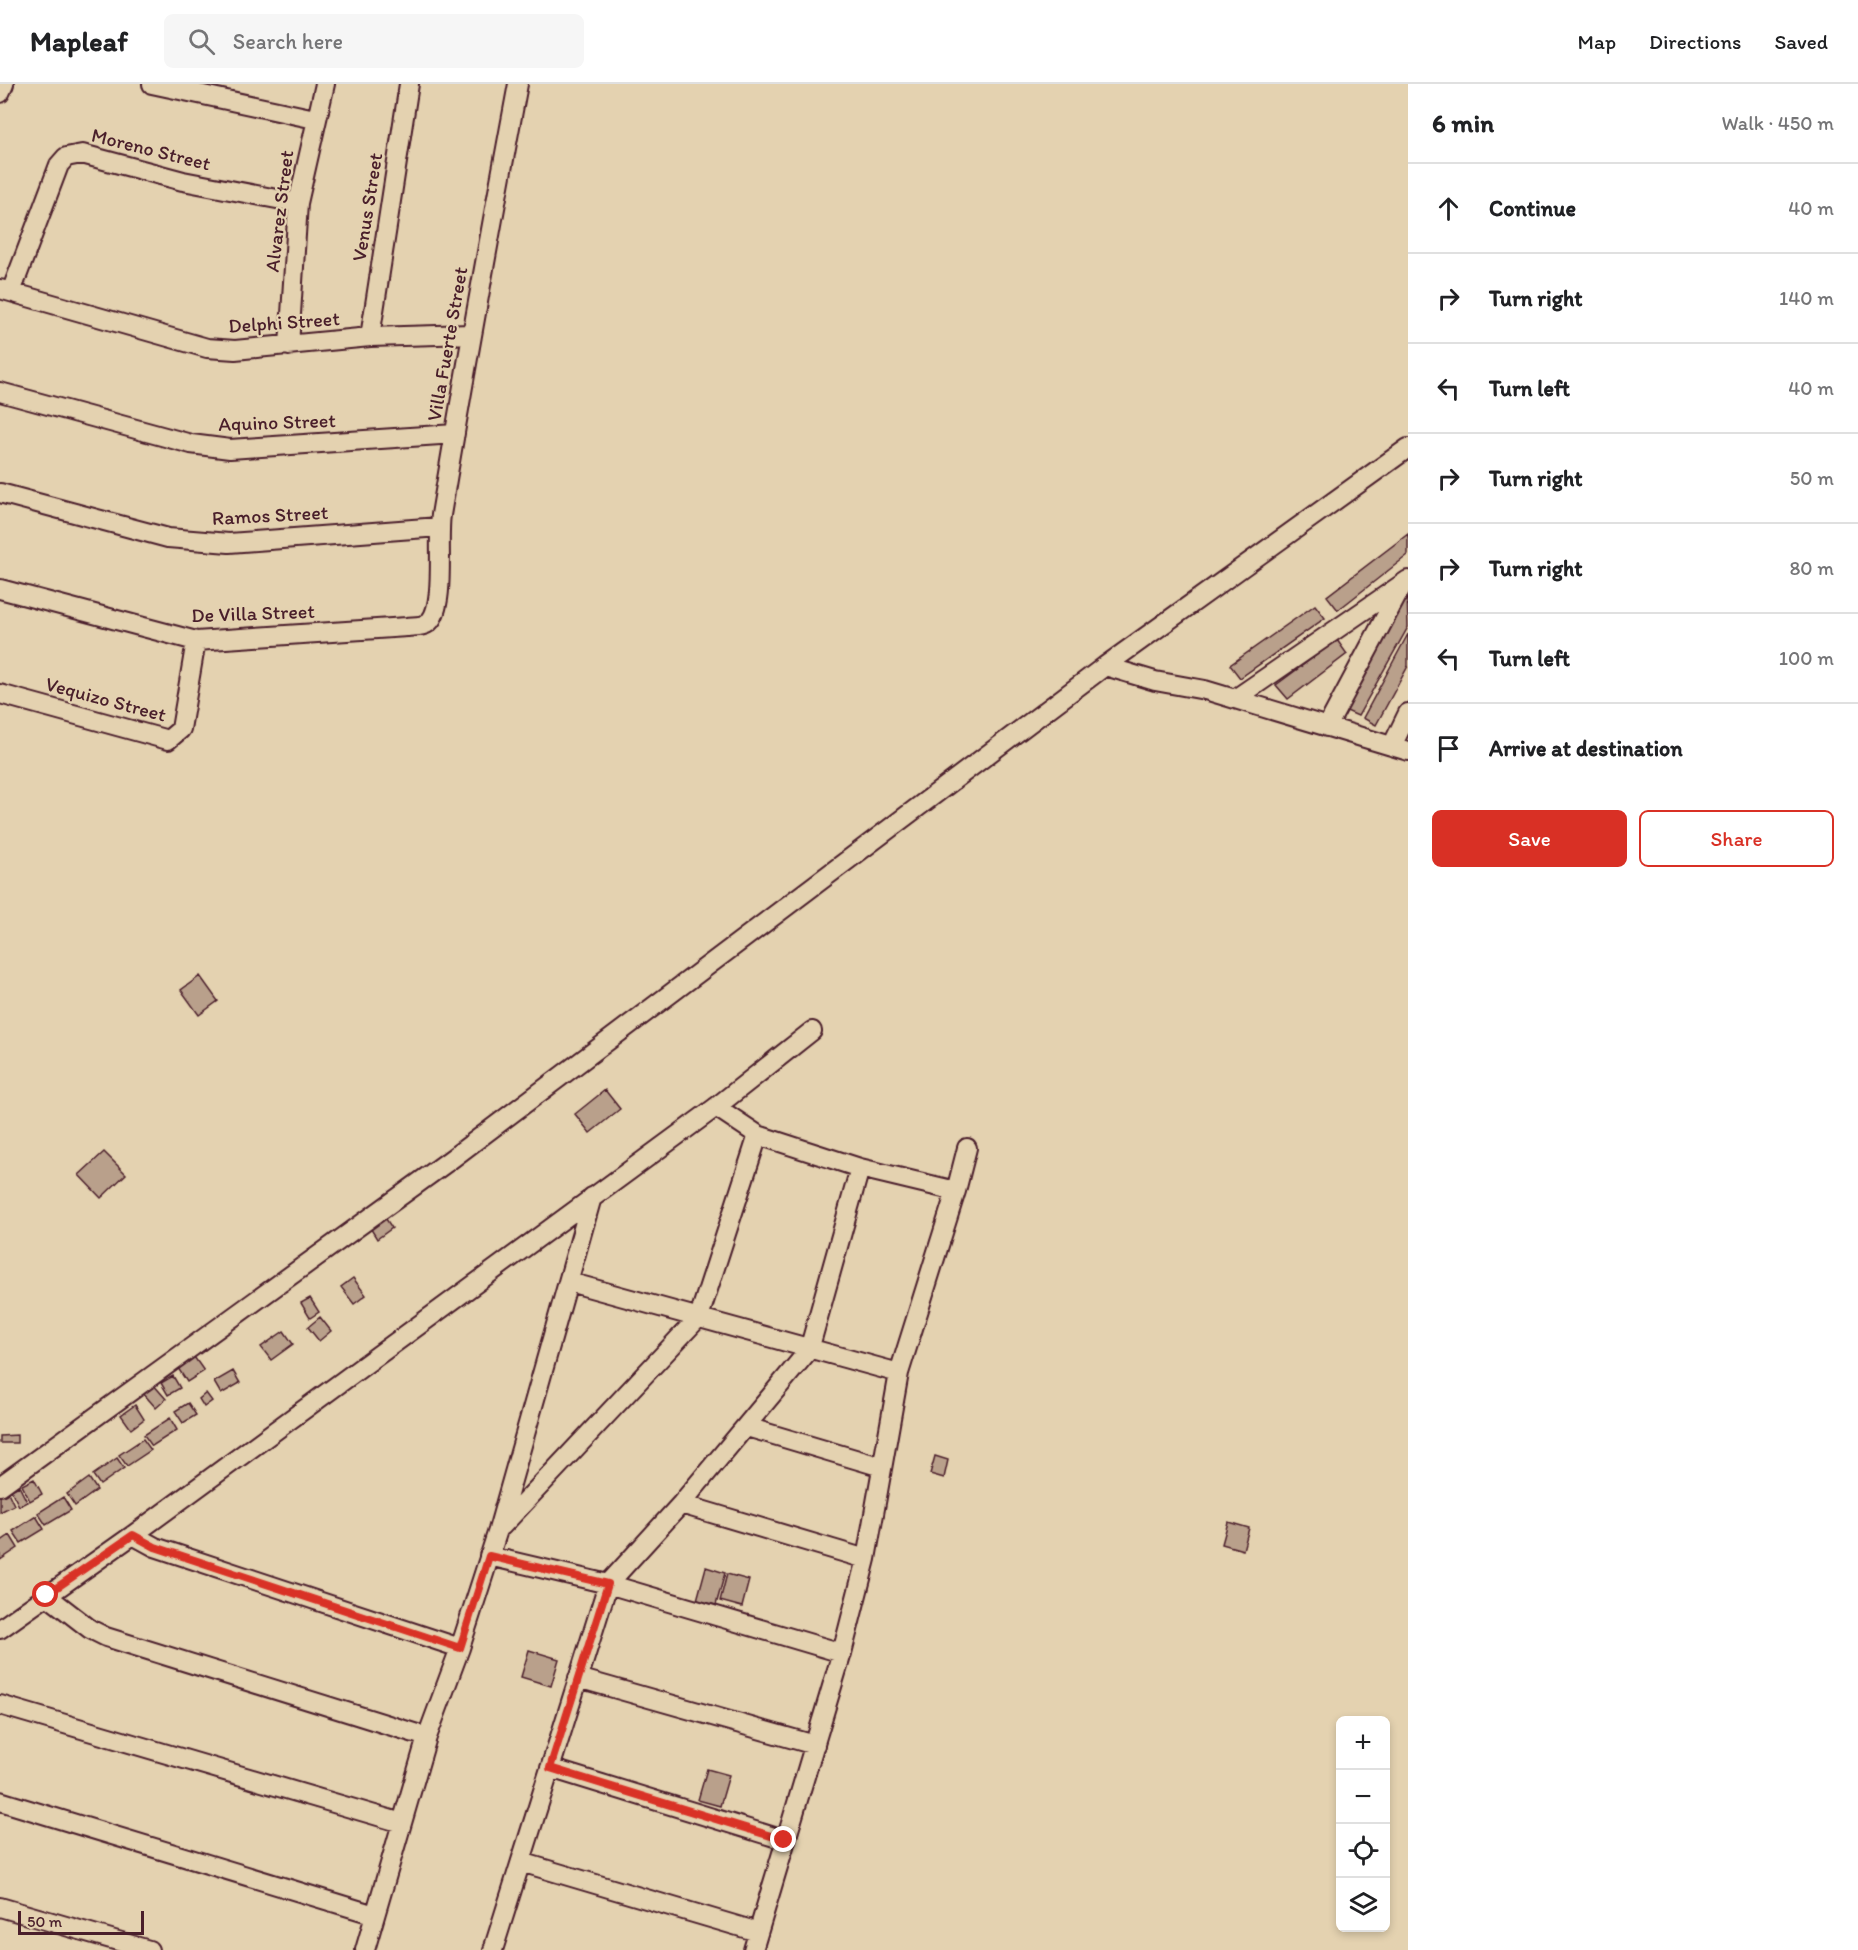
<!DOCTYPE html>
<meta charset="utf-8">
<style>
:root{--surface:#fff;--page:#f6f6f6;--text:#202124;--muted:#757577;--line:#e0e0e0;--accent:#d93025}
body{margin:0;font-family:Itim,sans-serif;background:var(--page);color:var(--text)}
.controls{position:absolute;right:18px;bottom:18px;display:grid;overflow:hidden;border-radius:9px;box-shadow:0 3px 9px #0003}
.controls button{width:54px;height:54px;display:grid;place-items:center;padding:0;border:0;border-bottom:2px solid var(--line);background:var(--surface);color:var(--text);font:30px sans-serif}
.scale{position:absolute;left:18px;bottom:15px;width:126px;box-sizing:border-box;padding-left:6px;border:3px solid #4a1f2b;border-top:0;font-size:16px;line-height:21px;white-space:nowrap;color:#4a1f2b;-webkit-text-stroke:4px #e4d2b0;paint-order:stroke}
.stop{position:absolute;width:18px;height:18px;margin:-14px;border:4px solid #d93025;border-radius:50%;background:#fff}
.stop.end{background:#d93025;border-color:#fff;box-shadow:0 2px 6px #0008}
.list{margin:0;padding:0;list-style:none}
h2{display:flex;justify-content:space-between;align-items:center;height:78px;margin:0;padding:0 24px;font-size:26px}
h2 small{font-size:20px;font-weight:400;color:var(--muted)}
.list li{display:grid;grid-template-columns:39px 1fr auto;gap:18px;align-items:center;box-sizing:border-box;height:90px;padding:0 24px;border-top:2px solid var(--line)}
.list b{display:block;font-size:22px;white-space:nowrap}
.list em{font-size:20px;font-style:normal;color:var(--muted)}
.actions{display:flex;gap:12px;padding:18px 24px}
.actions a{flex:1;padding:14px 0;border:2px solid var(--accent);border-radius:9px;text-align:center;font-size:21px;color:var(--accent)}
.actions .main{background:var(--accent);color:#fff}
.icon{flex:none;width:33px;height:33px;fill:none;stroke:currentColor;stroke-width:2;stroke-linecap:round;stroke-linejoin:round}
.map{position:relative;flex:none;width:1408px;height:1866px;overflow:hidden}
header{display:flex;align-items:center;gap:36px;box-sizing:border-box;height:84px;padding:0 30px;background:var(--surface);border-bottom:2px solid var(--line)}
header strong{font-size:28px}
nav{display:flex;gap:33px;margin-inline-start:auto;font-size:21px}
.search{width:420px;height:54px;background:var(--page);display:flex;align-items:center;gap:15px;box-sizing:border-box;padding:0 21px;border-radius:9px;color:var(--muted);font-size:22px}
main{display:flex}
aside{flex:1;background:var(--surface)}
.map>svg:first-child{display:block}
.building{fill:#b9a08b;stroke:#4a1f2b;stroke-width:1.5}
.lines{fill:none;stroke-linecap:round;stroke-linejoin:round}
.minor-casing{stroke:#4a1f2b;stroke-width:22}
.minor{stroke:#e4d2b0;stroke-width:18}
.route{stroke:#d93025;stroke-width:8}
.labels{text-anchor:middle;dominant-baseline:central;stroke-width:4.5;stroke-linejoin:round;paint-order:stroke}
.street-label{font-size:20px;fill:#4a1f2b;stroke:#e4d2b0}
</style>
<header>
<strong>Mapleaf</strong>
<div class="search"><svg class="icon" aria-label="search" viewBox="0 0 24 24"><circle cx="10" cy="10" r="6"/><path d="M15 15l6 6"/></svg>Search here</div>
<nav><a>Map</a><a>Directions</a><a>Saved</a></nav>
</header>
<main>
<div class="map">
<svg width="1408" height="1866" viewBox="0 0 1408 1866">
<rect width="100%" height="100%" fill="#e4d2b0"/>
<filter id="ink" filterUnits="userSpaceOnUse"><feTurbulence type="fractalNoise" baseFrequency=".0167" numOctaves="2"/><feDisplacementMap in="SourceGraphic" scale="12" xChannelSelector="R" yChannelSelector="G"/><feConvolveMatrix kernelMatrix="1 2 1 2 8 2 1 2 1" color-interpolation-filters="sRGB"/></filter>
<g filter="url(#ink)">
<!-- building -->
<path class="building" d="M1408,450V471L1338,526L1327,512Z
M1407,510L1408,543L1358,632L1342,625Z
M1315,521L1325,534L1240,594L1230,581Z
M1408,550V582L1376,641L1363,634Z
M1337,556L1347,570L1288,615L1276,601Z
M200,892L218,917L199,931L181,906Z
M605,1006L620,1025L590,1049L575,1030Z
M104,1068L126,1090L101,1114L79,1091Z
M384,1132L392,1144L377,1155L369,1142Z
M353,1194L366,1211L354,1220L341,1203Z
M310,1214L319,1228L310,1234L301,1219Z
M320,1233L331,1247L319,1257L308,1243Z
M284,1247L293,1260L271,1276L261,1263Z
M192,1270L204,1287L187,1298L176,1281Z
M233,1287L240,1299L221,1310L214,1298Z
M173,1292L180,1304L168,1311L161,1299Z
M152,1299L166,1315L156,1324L142,1308Z
M206,1309L212,1317L204,1323L199,1315Z
M188,1319L196,1331L183,1339L175,1327Z
M135,1321L144,1335L131,1345L121,1331Z
M170,1334L177,1346L152,1362L144,1351Z
M17,1351V1359H0V1352Z
M143,1355L151,1366L127,1382L119,1371Z
M935,1372L948,1376L944,1394L930,1390Z
M117,1374L124,1384L100,1401L93,1391Z
M89,1394L97,1406L75,1422L67,1410Z
M34,1395L42,1410L30,1417L22,1401Z
M19,1402L27,1418L19,1422L11,1406Z
M7,1406L14,1421L0,1428V1410Z
M63,1413L71,1426L46,1441L38,1429Z
M36,1432L44,1445L21,1459L13,1447Z
M1228,1438L1249,1444L1243,1466L1222,1460Z
M10,1451L18,1464L0,1476V1458Z
M706,1483L725,1489L716,1521L697,1516Z
M727,1490L749,1496L742,1523L720,1517Z
M529,1566L559,1575L551,1602L521,1593Z
M707,1685L729,1691L720,1722L698,1716Z"/>
<g class="lines">
<!-- minor casing -->
<g class="minor-casing">
<path id="minor" d="M152,0L315,35
M0,9L4,0
M0,205L207,264L235,266L370,253L471,250
M11,208L59,81L66,73L82,70L183,97L298,119
M370,253L409,0
M289,262L298,119L325,0
M0,308L191,360L230,365L455,350
M0,409L168,454L229,459L439,443
M0,505L196,557L407,543C414,542 424,543 429,538C446,522 437,456 441,431C465,287 491,144 518,0
M1105,582L1155,597L1205,606L1408,667
M0,610L168,656L181,645L196,557
M1235,615L1408,496
M1327,643L1402,502
M1392,662L1408,629
M716,1023L758,1051L860,1084L956,1107
M569,1198L899,1289
M747,1343L882,1383
M0,1402L450,1076L1105,582L1408,364
M681,1420L866,1475
M502,1442L699,1233L758,1051
M133,1451L155,1463L460,1564
M489,1472L608,1500L842,1569
M46,1511L90,1545L106,1553L427,1653
M0,1545L133,1451L716,1023L812,947
M578,1594L815,1661
M0,1621L402,1739
M550,1684L784,1756
M0,1717L375,1831
M521,1778L758,1848
M0,1823L149,1866
M365,1866L427,1653L460,1564L498,1446L592,1113
M493,1866L608,1500L681,1420L809,1266L860,1084
M753,1866L842,1569L866,1475L899,1289L956,1107L967,1064"/>
</g>
<!-- minor -->
<use href="#minor" class="minor"/>
</g>
</g>
<g class="lines" filter="url(#ink)">
<!-- route -->
<path class="route" d="M46,1511L133,1451L155,1463L460,1564L489,1472L608,1500L550,1684L784,1756"/>
</g>
<g class="labels">
<!-- street labels -->
<g class="street-label">
<text transform="translate(151 65) rotate(14)">Moreno Street</text>
<text transform="translate(367 123) rotate(-81)">Venus Street</text>
<text transform="translate(279 127) rotate(-83)">Alvarez Street</text>
<text transform="translate(284 238) rotate(-4)">Delphi Street</text>
<text transform="translate(447 260) rotate(-80)">Villa Fuerte Street</text>
<text transform="translate(277 338) rotate(-2)">Aquino Street</text>
<text transform="translate(270 431) rotate(-3)">Ramos Street</text>
<text transform="translate(253 529) rotate(-2)">De Villa Street</text>
<text transform="translate(106 615) rotate(15)">Vequizo Street</text>
</g>
</g>
</svg>
<div class="controls">
<button>+</button>
<button>−</button>
<button><svg class="icon" aria-label="locate" viewBox="0 0 24 24"><circle cx="12" cy="12" r="6"/><path d="M12 2v4M12 18v4M2 12h4M18 12h4"/></svg></button>
<button><svg class="icon" aria-label="layers" viewBox="0 0 24 24"><path d="M12 4l9 5-9 5-9-5zM3 14l9 5 9-5"/></svg></button>
</div>
<div class="scale">50 m</div>
<div class="stop" style="left:46px;top:1511px"></div>
<div class="stop end" style="left:784px;top:1756px"></div>
</div>
<aside>
<h2>6 min<small>Walk · 450 m</small></h2>
<ul class="list">
<li><svg class="icon" aria-label="ahead" viewBox="0 0 24 24"><path d="M12 20V5M6 11l6-6 6 6"/></svg><div><b>Continue</b></div><em>40 m</em></li>
<li><svg class="icon" aria-label="right" viewBox="0 0 24 24"><path d="M7 20v-9h11M14 6l5 5-5 5"/></svg><div><b>Turn right</b></div><em>140 m</em></li>
<li><svg class="icon" aria-label="left" viewBox="0 0 24 24"><path d="M17 20v-9H6M10 6l-5 5 5 5"/></svg><div><b>Turn left</b></div><em>40 m</em></li>
<li><svg class="icon" aria-label="right" viewBox="0 0 24 24"><path d="M7 20v-9h11M14 6l5 5-5 5"/></svg><div><b>Turn right</b></div><em>50 m</em></li>
<li><svg class="icon" aria-label="right" viewBox="0 0 24 24"><path d="M7 20v-9h11M14 6l5 5-5 5"/></svg><div><b>Turn right</b></div><em>80 m</em></li>
<li><svg class="icon" aria-label="left" viewBox="0 0 24 24"><path d="M17 20v-9H6M10 6l-5 5 5 5"/></svg><div><b>Turn left</b></div><em>100 m</em></li>
<li><svg class="icon" aria-label="arrive" viewBox="0 0 24 24"><path d="M6 21V4h12l-3 4 3 4H6"/></svg><div><b>Arrive at destination</b></div></li>
</ul>
<div class="actions"><a class="main">Save</a><a>Share</a></div>
</aside>
</main>
